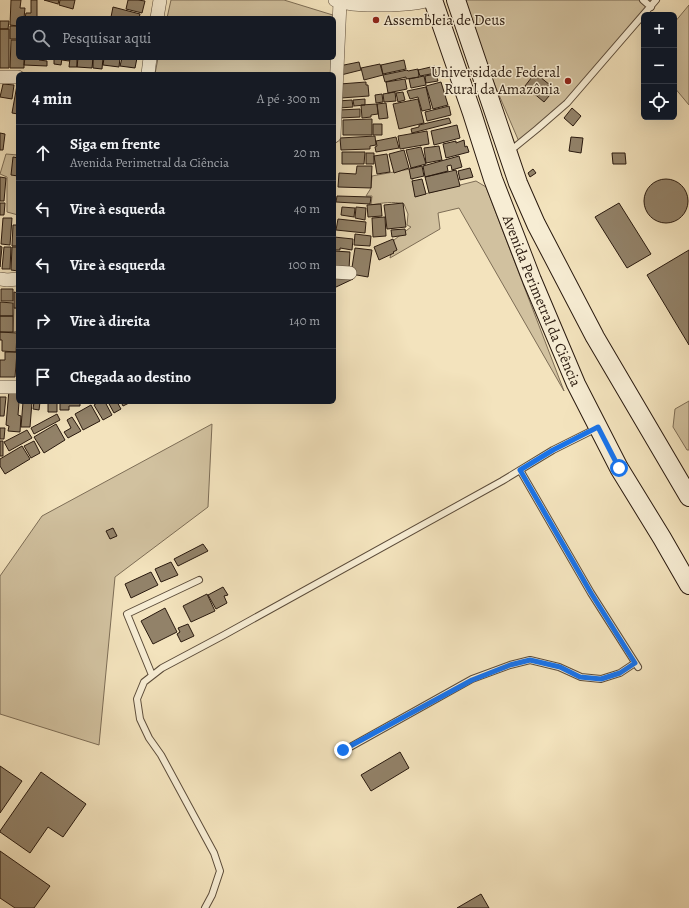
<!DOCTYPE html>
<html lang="pt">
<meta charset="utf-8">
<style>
:root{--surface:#171b24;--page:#242831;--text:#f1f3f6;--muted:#9ea1a6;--line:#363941}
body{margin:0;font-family:Alegreya,serif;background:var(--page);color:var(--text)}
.controls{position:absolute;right:12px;top:12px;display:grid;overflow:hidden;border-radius:6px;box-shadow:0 4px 16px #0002}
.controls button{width:36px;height:36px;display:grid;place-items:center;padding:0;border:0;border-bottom:1px solid var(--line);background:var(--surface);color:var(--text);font:20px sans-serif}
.stop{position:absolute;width:12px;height:12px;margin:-9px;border:3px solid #1a73e8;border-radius:50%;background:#fff}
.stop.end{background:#1a73e8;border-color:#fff;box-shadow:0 1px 4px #0008}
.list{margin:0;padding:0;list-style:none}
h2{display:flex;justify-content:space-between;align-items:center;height:52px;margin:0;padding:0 16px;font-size:17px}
h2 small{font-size:13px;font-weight:400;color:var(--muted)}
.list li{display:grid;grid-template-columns:26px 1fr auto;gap:12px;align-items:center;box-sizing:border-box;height:56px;padding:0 16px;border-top:1px solid var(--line)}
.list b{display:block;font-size:15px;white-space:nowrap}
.list p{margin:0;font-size:13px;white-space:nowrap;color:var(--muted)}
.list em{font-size:13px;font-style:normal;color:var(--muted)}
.icon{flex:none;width:22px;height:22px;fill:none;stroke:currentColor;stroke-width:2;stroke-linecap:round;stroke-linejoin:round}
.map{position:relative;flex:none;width:689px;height:908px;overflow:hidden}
.search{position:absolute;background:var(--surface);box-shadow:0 4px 16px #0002;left:16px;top:16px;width:320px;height:44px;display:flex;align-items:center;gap:10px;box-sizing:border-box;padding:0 14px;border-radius:6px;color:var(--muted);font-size:15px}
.panel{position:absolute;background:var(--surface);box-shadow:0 4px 16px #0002;left:16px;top:72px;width:320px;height:332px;border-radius:6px}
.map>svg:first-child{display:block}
.green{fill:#d1c19f;stroke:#7d6d56}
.building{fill:#928269;stroke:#29190e}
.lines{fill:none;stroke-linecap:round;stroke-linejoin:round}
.service-casing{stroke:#5c4c3a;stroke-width:8}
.minor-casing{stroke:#5c4c3a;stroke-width:14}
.secondary-casing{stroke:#29190e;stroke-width:20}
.service{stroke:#f7edd4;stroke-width:6}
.minor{stroke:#f7edd4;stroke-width:13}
.secondary{stroke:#f7edd4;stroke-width:18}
.route{stroke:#1a73e8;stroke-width:5}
.poi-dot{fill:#8f2418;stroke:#f7edd4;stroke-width:1.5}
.labels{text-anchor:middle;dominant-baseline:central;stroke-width:3;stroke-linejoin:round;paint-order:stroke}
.poi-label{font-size:15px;fill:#29190e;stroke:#f7edd4;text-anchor:start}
.street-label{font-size:15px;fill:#29190e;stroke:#f7edd4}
</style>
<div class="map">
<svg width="689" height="908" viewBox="0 0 689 908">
<rect width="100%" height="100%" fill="#f3e3bd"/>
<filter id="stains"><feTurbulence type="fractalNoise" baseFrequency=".005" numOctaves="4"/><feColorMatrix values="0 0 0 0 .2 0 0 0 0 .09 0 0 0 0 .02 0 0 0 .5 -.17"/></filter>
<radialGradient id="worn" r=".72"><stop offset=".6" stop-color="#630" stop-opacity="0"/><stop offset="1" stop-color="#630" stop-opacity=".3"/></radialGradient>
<!-- green -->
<path class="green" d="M171,0H284L336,16L334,18H167Z
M465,0H656L567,103L520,144L490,74Z
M689,5V105L674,87V23Z
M158,58H333L332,74H155Z
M6,154L18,155V215L7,212V177L0,174Z
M410,169L417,196L476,181L486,187L564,391L459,208L438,213L440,229L390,258L394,240L411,227L407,225L408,214L404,204C393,201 382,203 371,205L372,196H366L371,188L372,176Z
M14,308H18V331L13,332Z
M689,401V450H687L673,427L675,409Z
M212,424L208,507L115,577L99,745L0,714V576L42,516Z"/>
<!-- building -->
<path class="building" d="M11,0H21L20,8H25L24,18H18V26L10,25Z
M31,0H37V18H25L26,13H31Z
M44,0H59L58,4Z
M60,0H75L73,9L59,5Z
M128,0H138L145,1L142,13L126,9Z
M113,7L140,14L139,18H117L111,17Z
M0,21H9L8,29H0Z
M10,26H18V39H10Z
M0,29H9V68H0Z
M11,40H18V58H24V68H10Z
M25,58H39V60L47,61V66L24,65Z
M54,58H62L61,65L54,64Z
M63,58H70L69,61L62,60Z
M70,58H77V67H69Z
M78,58H93L92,68L77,67Z
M93,58H103L102,69L93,68Z
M104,58H120L119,67L103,65Z
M122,58H137L135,68L120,66Z
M404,60L406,69L383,74L381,65Z
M359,62L361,70L341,75L339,66Z
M380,64L383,75L364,80L361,68Z
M435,66L436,73L420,76L418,70Z
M418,69L419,77L406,79V77L385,82L383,75L407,70L408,71Z
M535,73L555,89L544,102L525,86Z
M436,74L438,81L426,83L425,76Z
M424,76L426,85L411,88L409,79Z
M405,79L407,89L388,93L386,82Z
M366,82V85H368L369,96L341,98L340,84Z
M441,82L448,105L433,109L426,86Z
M3,84L14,85L12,99L0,97Z
M17,85H18V114L12,113Z
M426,87L431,109L422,111L418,97L410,99L407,91Z
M395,92L396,101L384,102L383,94Z
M403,92L405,100L398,102L396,93Z
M382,94L383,102L376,103L375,95Z
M365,99V105L354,106L353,100Z
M418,99L424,123L399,129L393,104Z
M352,100L353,107L339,108L338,101Z
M386,103L388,118L379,119L377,104Z
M377,104L378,114L371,115V117L362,118L361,105Z
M449,106L451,115L427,121L425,112Z
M572,108L581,116L573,126L564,118Z
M360,109V117L339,118V110Z
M449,118L451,123L412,133L411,129L419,127V125Z
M372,119V135H343V120Z
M373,124H382V135H373Z
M457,125L460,138L434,145L431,131Z
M427,131L429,144L400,149L398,136Z
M0,133L5,134L3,150H0Z
M375,136L376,145L370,146V149L341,150L340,138Z
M396,137L399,148L376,152L375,147L377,146L376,141Z
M571,137L583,138L581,153L569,151Z
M464,140L465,147L467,146L469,152L446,158L443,144L456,141V143Z
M439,146L442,160L426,163L424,148Z
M421,147L426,164L411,168L406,150Z
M404,150L409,168L394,173L389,154Z
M342,152H365L364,164H342Z
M366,153H374V164H366Z
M612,153H625L626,164H613Z
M387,154L390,172L377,174L374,156Z
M459,156L462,167L452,170L451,165L447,166L448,171L425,177L423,166Z
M13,157L18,158V176L11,175Z
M357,166H372L371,188L338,187L339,173L356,174Z
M422,166L424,176L411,179L409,169Z
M470,168L473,177L460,180L458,171Z
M533,169L536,173L530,177L528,173Z
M456,170L460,186L429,193L425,177Z
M0,177L6,178L4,201H0Z
M422,179L426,194L415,197L412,181Z
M644 201a22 22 0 1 1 44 0a22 22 0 1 1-44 0Z
M337,196L371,197L370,204L336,202Z
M0,203H5L4,215H0Z
M403,203L406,227L387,229L384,205Z
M619,203L651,254L627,268L595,217Z
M381,204L382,216L368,217L367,205Z
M342,207L355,208L354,217L341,215Z
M356,207L366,208L365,220L355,218Z
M385,217L386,236L373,237L372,218Z
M3,218H12L10,245L1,244Z
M338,219L366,222L365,233L336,230Z
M13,225H18V246H12Z
M405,229L406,235L392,237L391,230Z
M355,234L371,236L370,246L354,245Z
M334,237L353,239L352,250L340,248V250H334Z
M393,239L397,250L393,252L394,253L379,260L374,247Z
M0,246L2,247L0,267Z
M4,247H11L10,269H2Z
M12,247H18V271L11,270Z
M355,248L372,250L368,277L351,274Z
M689,250V345L647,275Z
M334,251L350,252L349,269L334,268Z
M334,273L353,279L334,288Z
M1,289H13V301H1Z
M14,292L18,293V308H14Z
M0,302L13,303V316H0Z
M0,316H13V332H0Z
M0,332L17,333L16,352L2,351V340H0Z
M5,352H17L15,377H0V360H5Z
M9,390H18V402H19L18,415L21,416L20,432L8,431L9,426L6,425Z
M0,397H6L4,416H0Z
M23,402H32L30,427H21Z
M34,402H40L39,410L33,409Z
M48,402H57V412H48Z
M60,402H80V406H69V410H60Z
M99,402H105L112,415L103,420L94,405Z
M108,402H117L121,409L114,413Z
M121,402H131L123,406Z
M91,405L100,421L83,430L75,414Z
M57,414L60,420L34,434L31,428Z
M72,417L81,431L68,438L64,432L71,428L67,420Z
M56,424L65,440L44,453L34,437Z
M0,428H5L4,439H0Z
M27,430L32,438L9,451L4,442Z
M0,441H3V456H0Z
M34,441L40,453L31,458L24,446Z
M22,446L30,459L5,474L0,466V459Z
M113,528L117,536L110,539L106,531Z
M203,544L208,551L178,566L174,559Z
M171,562L178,575L161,582L155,569Z
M151,572L158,585L131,598L125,584Z
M223,587L228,595L224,596L227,603L216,609L208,595Z
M207,594L215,611L191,622L183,606Z
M165,608L177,632L153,644L141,621Z
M188,624L194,636L181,642L177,634L180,632L178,628Z
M400,752L409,768L371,791L361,775Z
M0,766L22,781L0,813Z
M41,772L86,804L63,837L48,827L30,853L0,832V831Z
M0,851L50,886L34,908H15L0,898Z
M481,894L489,908H457Z"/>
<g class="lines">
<!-- service casing -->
<g class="service-casing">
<path id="service" d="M643,0L651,7
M510,151L537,129L567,103L656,0
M520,470L591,593L638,667
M152,675L127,614L199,580
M343,751L472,679L510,665L530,660L559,667L581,677L601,679L620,673L635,663
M205,908L212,895L220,871L214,853L161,755L149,738L140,719L137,699L144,682L162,668L224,635L502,481L553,450L597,428"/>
</g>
<!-- minor casing -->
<g class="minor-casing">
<path id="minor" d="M335,0C353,6 372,5 391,5C404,4 417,4 429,0
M157,18L160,0
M148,74L150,58
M0,77H18
M334,136L340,2
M334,272L350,273
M0,279L7,280L18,279
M0,387H18"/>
</g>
<!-- secondary casing -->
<g class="secondary-casing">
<g id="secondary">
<path id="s1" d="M433,0L472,113L493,179L532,280L576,384L619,468L662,538L689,585"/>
<path d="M456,0L518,183L536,224L595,337L689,497"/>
</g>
</g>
<!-- service -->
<use href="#service" class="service"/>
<!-- minor -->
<use href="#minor" class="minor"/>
<!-- secondary -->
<use href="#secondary" class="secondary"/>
</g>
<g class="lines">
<!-- route -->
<path class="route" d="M343,750L472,680L510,665L530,660L560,667L580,677L601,679L620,673L635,663L591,593L520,470L553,450L598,427L619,468"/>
</g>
<!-- markers -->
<g class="poi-dot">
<circle cx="376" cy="20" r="4"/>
<circle cx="568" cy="81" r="4"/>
</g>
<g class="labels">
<!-- poi labels -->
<g class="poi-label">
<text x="384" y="20">Assembleia de Deus</text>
<text x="560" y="72" text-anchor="end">Universidade Federal<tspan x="560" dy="17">Rural da Amazônia</tspan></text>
</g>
<!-- street labels -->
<g class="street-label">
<text stroke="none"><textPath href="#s1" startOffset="320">Avenida Perimetral da Ciência</textPath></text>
</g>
</g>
<rect width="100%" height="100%" filter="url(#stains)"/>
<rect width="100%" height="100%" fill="url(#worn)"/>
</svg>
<div class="controls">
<button>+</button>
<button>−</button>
<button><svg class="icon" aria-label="locate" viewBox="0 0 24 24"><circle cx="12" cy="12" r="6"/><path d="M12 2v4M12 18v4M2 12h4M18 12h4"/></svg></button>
</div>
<div class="stop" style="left:619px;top:468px"></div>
<div class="stop end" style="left:343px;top:750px"></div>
<div class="search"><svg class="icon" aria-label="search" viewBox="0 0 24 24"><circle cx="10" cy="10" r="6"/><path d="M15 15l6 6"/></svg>Pesquisar aqui</div>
<section class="panel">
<h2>4 min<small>A pé · 300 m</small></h2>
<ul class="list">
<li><svg class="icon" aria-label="ahead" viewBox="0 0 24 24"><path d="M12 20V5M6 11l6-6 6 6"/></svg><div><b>Siga em frente</b><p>Avenida Perimetral da Ciência</p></div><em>20 m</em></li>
<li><svg class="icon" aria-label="left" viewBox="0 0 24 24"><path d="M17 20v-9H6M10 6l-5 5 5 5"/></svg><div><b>Vire à esquerda</b></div><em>40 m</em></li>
<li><svg class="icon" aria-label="left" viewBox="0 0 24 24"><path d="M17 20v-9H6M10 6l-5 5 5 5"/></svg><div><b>Vire à esquerda</b></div><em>100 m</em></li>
<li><svg class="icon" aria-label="right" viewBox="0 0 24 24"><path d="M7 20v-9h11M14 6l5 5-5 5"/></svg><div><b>Vire à direita</b></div><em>140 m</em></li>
<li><svg class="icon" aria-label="arrive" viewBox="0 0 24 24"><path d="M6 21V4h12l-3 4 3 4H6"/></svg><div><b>Chegada ao destino</b></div></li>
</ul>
</section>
</div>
